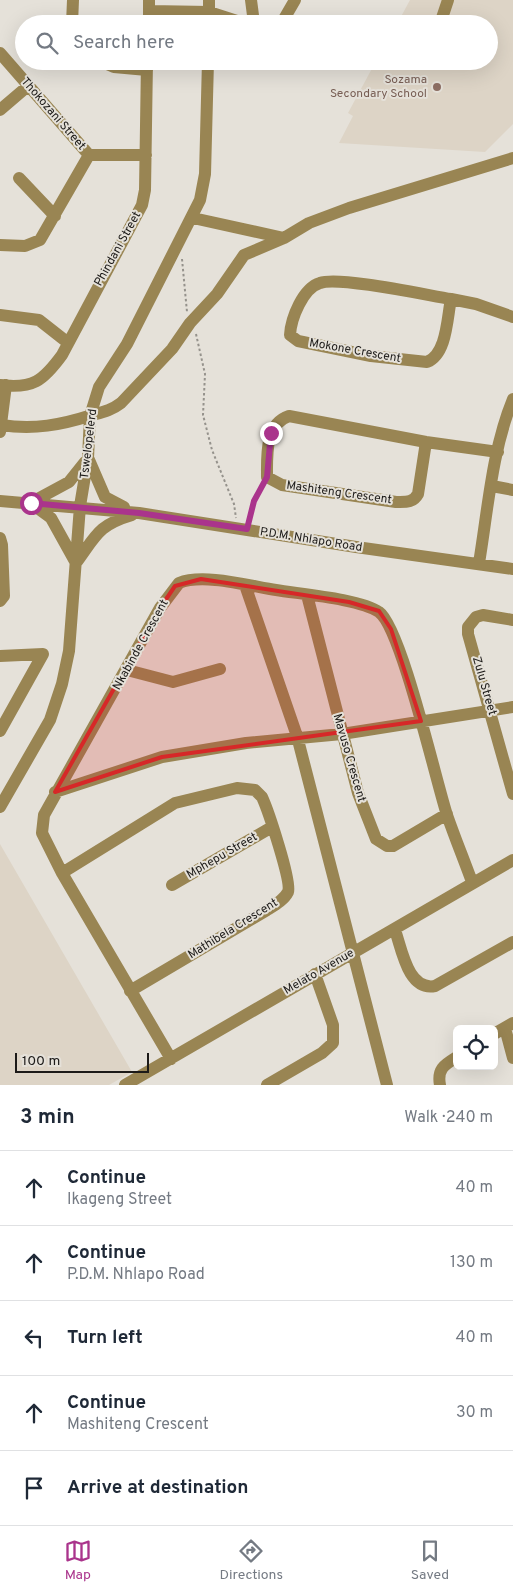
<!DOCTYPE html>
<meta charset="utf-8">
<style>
:root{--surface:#fff;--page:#f6f6f7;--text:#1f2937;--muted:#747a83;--line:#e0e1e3;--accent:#aa348c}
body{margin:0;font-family:Overpass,sans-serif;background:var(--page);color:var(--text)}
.controls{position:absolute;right:15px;bottom:15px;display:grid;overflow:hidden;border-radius:8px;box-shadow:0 5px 20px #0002}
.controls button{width:45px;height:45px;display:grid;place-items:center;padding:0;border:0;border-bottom:1px solid var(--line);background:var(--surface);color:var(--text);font:25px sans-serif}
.scale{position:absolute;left:15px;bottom:12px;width:134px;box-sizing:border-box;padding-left:5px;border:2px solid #1c1a18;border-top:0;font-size:14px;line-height:18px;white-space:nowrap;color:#1c1a18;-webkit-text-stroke:4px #e5e1d9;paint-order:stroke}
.stop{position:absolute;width:15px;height:15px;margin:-11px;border:4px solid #aa348c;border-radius:50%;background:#fff}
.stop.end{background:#aa348c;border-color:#fff;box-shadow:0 1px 5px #0008}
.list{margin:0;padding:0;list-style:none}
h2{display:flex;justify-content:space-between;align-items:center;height:65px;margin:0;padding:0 20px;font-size:21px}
h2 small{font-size:16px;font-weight:400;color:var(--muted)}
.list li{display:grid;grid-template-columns:32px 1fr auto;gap:15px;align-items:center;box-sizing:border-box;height:75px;padding:0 20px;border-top:1px solid var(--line)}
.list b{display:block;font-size:19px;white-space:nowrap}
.list p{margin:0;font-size:16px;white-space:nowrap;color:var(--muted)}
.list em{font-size:16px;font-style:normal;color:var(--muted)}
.icon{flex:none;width:28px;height:28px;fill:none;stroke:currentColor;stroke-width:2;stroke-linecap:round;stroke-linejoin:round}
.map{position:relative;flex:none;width:513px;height:1085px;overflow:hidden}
.search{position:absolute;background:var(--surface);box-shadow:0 5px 20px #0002;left:15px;right:15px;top:15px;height:55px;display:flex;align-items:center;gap:12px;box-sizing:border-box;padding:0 18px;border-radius:28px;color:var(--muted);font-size:19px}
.sheet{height:440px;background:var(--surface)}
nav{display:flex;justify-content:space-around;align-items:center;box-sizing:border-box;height:70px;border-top:1px solid var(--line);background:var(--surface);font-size:14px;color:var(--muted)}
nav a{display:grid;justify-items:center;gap:2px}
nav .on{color:var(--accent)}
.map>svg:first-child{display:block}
.built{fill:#ddd4c6}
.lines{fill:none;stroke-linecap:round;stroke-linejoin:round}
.path{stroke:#95928c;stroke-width:2;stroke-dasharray:2.5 2.5;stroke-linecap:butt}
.minor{stroke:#998553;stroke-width:12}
.route{stroke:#aa348c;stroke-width:6}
.marked{fill:#d62828;fill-opacity:0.2;stroke:#d62828;stroke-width:4;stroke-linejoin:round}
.education-dot{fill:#8d6e63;stroke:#e5e1d9;stroke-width:2}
.labels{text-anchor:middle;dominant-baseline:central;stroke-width:4;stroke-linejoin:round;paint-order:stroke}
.education-label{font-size:12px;fill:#785e54;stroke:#e5e1d9;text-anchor:end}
.street-label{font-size:12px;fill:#1c1a18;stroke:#e5e1d9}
</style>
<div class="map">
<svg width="513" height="1085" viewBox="0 0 513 1085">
<rect width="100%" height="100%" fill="#e5e1d9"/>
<!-- built -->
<path class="built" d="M410,0H513V124L485,152L339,143L353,116L348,113L376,61H489V24H397Z
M0,844L132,1072L109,1085H0Z"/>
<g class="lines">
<!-- path -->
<path class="path" d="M182,259L187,312
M196,334L205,374L203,415L212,450L234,504L236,518
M249,521L254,501L262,485"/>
<!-- minor -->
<path class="minor" d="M251,0L254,23
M149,11L209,12L237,21L260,24
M72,24L73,0
M149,24V0
M209,24V0
M278,24L284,19L295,0
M440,24L448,0
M0,53L89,155H146
M100,61L114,67L147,70
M0,110L28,86
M19,178L55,216
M193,218L284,238
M0,245L25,246L40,240L89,155
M451,299C447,318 447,354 427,362L371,356L298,341L290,335C291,318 303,288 320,283C339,276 426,295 451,299L476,304L513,317
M0,315L39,320L67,342
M0,385C33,389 43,381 62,355L142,205L145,190L147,61
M1,425C34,430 61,425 92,415C103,412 112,410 121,403L172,349L190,323L217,294L244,255L284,238L309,223L349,208L513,158
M0,432L6,385
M426,442L418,494C413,503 406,502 396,502L282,485L267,477C267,455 265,424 289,416L426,442L498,452
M89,460L105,497L124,507
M492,486L513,490
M0,501L139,513L356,547L513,569
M32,502L69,482L85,462
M32,504L51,518L76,563C96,536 98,525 132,515
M0,538L2,545L4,596L0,601
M479,563C488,509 492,450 513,399
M245,585L297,736L387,1085
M307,595L358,793L376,839L387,846H393L447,814
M513,620L483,615L476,617L468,627V634L513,794
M0,656L43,654L0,731
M127,670L173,682L220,669
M55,792L162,757L246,743L342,734L513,707
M0,807L50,720L62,684L69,651L80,506L88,458L90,416L99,387L127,344L200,200L205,174L208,61
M62,873L175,803L237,788L255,790L262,797C268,810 292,882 288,892C284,900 275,905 267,910L130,991
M172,885L272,827
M395,930C402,950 408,991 435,986L513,942
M505,1028L513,1058
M494,1034L513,1023
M171,1059L62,873L42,833L44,815L160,608L179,583C203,573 250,586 276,590C300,594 361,599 379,612C401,627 436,781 447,815C455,838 464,860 472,882
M125,1085L513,860
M267,1085L322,1053L333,1043V1025L315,974
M440,1085C437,1069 444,1065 457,1057"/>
</g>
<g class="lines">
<!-- route -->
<path class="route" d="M31,503L139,513L247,529L254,501L267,477L271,433"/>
</g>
<!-- marked area -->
<path class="marked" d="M201,579L349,602L379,611L391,629L421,721L162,757L55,792L160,608L175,586Z"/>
<!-- markers -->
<circle class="education-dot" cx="437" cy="87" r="5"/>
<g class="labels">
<!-- education labels -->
<g class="education-label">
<text x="427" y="80">Sozama<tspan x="427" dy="14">Secondary School</tspan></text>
</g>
<!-- street labels -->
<g class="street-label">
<text transform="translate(53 114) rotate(49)">Thokozani Street</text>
<text transform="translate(118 249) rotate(-61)">Phindani Street</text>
<text transform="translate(355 351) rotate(10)">Mokone Crescent</text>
<text transform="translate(89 444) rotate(-83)">Tswelopelerd</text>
<text transform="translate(339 493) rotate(8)">Mashiteng Crescent</text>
<text transform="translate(311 540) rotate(9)">P.D.M. Nhlapo Road</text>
<text transform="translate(141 645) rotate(-61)">Nkabinde Crescent</text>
<text transform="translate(484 686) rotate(74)">Zulu Street</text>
<text transform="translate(349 758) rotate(74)">Mavuso Crescent</text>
<text transform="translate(222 856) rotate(-30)">Mphepu Street</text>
<text transform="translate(233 929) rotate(-32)">Mathibela Crescent</text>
<text transform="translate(319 972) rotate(-30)">Melato Avenue</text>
</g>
</g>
</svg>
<div class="controls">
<button><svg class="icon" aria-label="locate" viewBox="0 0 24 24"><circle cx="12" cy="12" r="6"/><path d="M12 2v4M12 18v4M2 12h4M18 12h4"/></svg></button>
</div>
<div class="scale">100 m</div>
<div class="stop" style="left:31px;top:503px"></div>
<div class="stop end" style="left:271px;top:433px"></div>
<div class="search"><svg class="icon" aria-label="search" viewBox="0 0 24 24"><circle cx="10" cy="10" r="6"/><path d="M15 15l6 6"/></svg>Search here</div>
</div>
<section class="sheet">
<h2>3 min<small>Walk · 240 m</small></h2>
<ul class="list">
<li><svg class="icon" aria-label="ahead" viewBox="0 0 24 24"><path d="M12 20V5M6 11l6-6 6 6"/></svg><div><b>Continue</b><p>Ikageng Street</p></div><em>40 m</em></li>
<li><svg class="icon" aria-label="ahead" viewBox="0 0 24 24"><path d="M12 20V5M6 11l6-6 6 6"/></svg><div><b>Continue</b><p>P.D.M. Nhlapo Road</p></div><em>130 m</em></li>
<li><svg class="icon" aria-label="left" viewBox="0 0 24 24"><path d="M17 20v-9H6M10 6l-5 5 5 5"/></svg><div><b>Turn left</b></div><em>40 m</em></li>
<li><svg class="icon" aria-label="ahead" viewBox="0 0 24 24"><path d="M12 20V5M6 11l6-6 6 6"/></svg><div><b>Continue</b><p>Mashiteng Crescent</p></div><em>30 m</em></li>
<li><svg class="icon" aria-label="arrive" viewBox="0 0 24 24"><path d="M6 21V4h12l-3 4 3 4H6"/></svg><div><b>Arrive at destination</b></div></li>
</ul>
</section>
<nav>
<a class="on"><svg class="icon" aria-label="map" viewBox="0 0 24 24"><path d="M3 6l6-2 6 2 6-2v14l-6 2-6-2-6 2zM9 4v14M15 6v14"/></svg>Map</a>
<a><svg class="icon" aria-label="directions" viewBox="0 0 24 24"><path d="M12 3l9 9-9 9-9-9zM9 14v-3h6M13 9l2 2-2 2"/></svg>Directions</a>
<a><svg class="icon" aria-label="saved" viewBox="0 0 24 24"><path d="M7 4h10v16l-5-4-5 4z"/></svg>Saved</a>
</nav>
